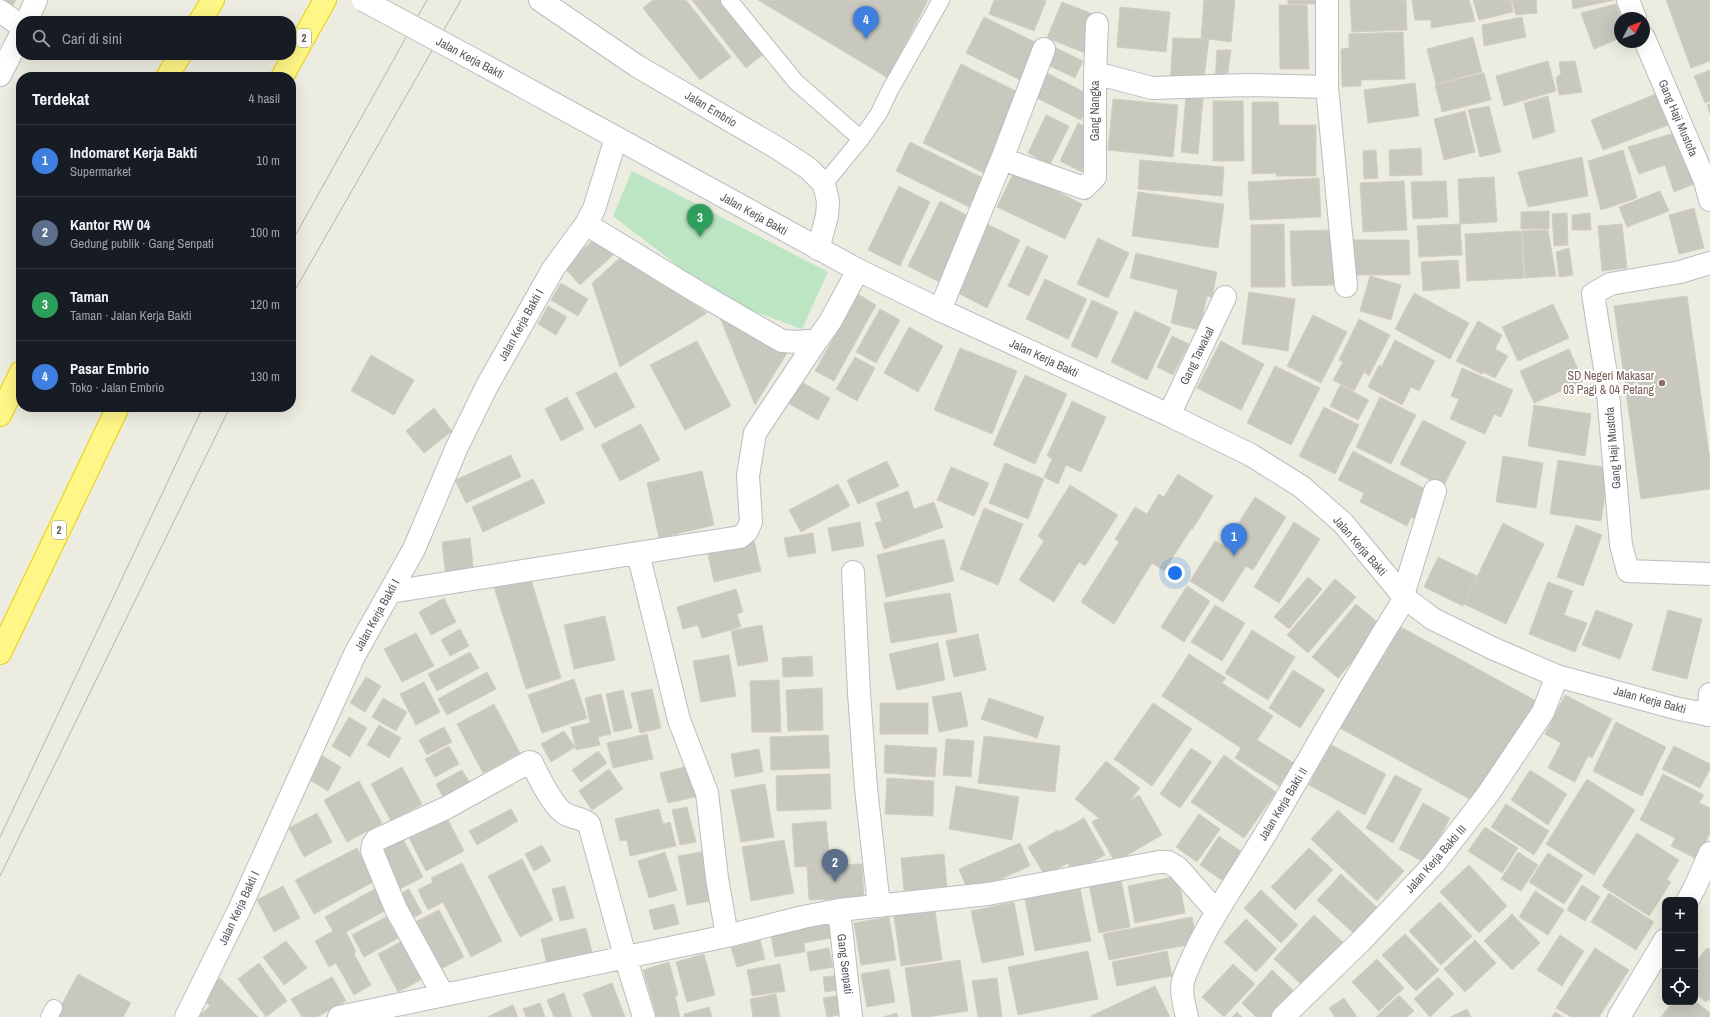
<!DOCTYPE html>
<html lang="id">
<meta charset="utf-8">
<style>
:root{--surface:#171b24;--page:#20242c;--text:#f1f3f6;--muted:#9ea1a6;--line:#363941;--accent:#1a73e8}
body{margin:0;font-family:"Archivo Narrow",sans-serif;background:var(--page);color:var(--text)}
.controls{position:absolute;right:12px;bottom:12px;display:grid;overflow:hidden;border-radius:8px;box-shadow:0 4px 16px #0002}
.controls button{width:36px;height:36px;display:grid;place-items:center;padding:0;border:0;border-bottom:1px solid var(--line);background:var(--surface);color:var(--text);font:20px sans-serif}
.compass{position:absolute;left:1614px;top:12px;width:36px;height:36px;border-radius:50%;background:var(--surface);box-shadow:0 4px 16px #0002;rotate:48deg}
.you{position:absolute;left:1175px;top:573px;width:14px;height:14px;margin:-10px;border:3px solid #fff;border-radius:50%;background:#1a73e8;box-shadow:0 0 0 6px #1a73e833}
.badge{display:grid;place-items:center;width:26px;height:26px;border-radius:50%;background:var(--accent);color:#fff;font-size:13px;font-weight:700}
.pin{position:absolute;translate:-50% -33px;filter:drop-shadow(0 1px 2px #0008)}
.pin::after{content:'';position:absolute;top:21px;width:14px;height:12px;background:inherit;clip-path:polygon(0 0,100% 0,50% 100%)}
.list{margin:0;padding:0;list-style:none}
h2{display:flex;justify-content:space-between;align-items:center;height:52px;margin:0;padding:0 16px;font-size:17px}
h2 small{font-size:13px;font-weight:400;color:var(--muted)}
.list li{display:grid;grid-template-columns:26px 1fr auto;gap:12px;align-items:center;box-sizing:border-box;height:72px;padding:0 16px;border-top:1px solid var(--line)}
.list b{display:block;font-size:15px;white-space:nowrap}
.list p{margin:0;font-size:13px;white-space:nowrap;color:var(--muted)}
.list em{font-size:13px;font-style:normal;color:var(--muted)}
.icon{flex:none;width:22px;height:22px;fill:none;stroke:currentColor;stroke-width:2;stroke-linecap:round;stroke-linejoin:round}
.map{position:relative;flex:none;width:1710px;height:1017px;overflow:hidden}
.search{position:absolute;background:var(--surface);box-shadow:0 4px 16px #0002;left:16px;top:16px;width:280px;height:44px;display:flex;align-items:center;gap:10px;box-sizing:border-box;padding:0 14px;border-radius:16px;color:var(--muted);font-size:15px}
.panel{position:absolute;background:var(--surface);box-shadow:0 4px 16px #0002;left:16px;top:72px;width:280px;height:340px;border-radius:16px}
.map>svg:first-child{display:block}
.green{fill:#bce5c3}
.building{fill:#c9c8bf;stroke:#d1cfbe}
.lines{fill:none;stroke-linecap:round;stroke-linejoin:round}
.lane-casing{stroke:#bbbcc2;stroke-width:18}
.street-casing{stroke:#bbbcc2;stroke-width:24}
.secondary-casing{stroke:#bbbdc4;stroke-width:24}
.highway-casing{stroke:#eccf00;stroke-width:24}
.lane{stroke:#fff;stroke-width:16}
.street{stroke:#fff;stroke-width:22}
.secondary{stroke:#fff;stroke-width:22}
.highway{stroke:#fef686;stroke-width:22}
.tram{stroke:#b4b4b5;stroke-width:1}
.secondary-bridge-casing{stroke:#bbbdc4;stroke-width:24;stroke-linecap:butt}
.secondary-bridge{stroke:#fff;stroke-width:22}
.education-dot{fill:#8d6e63;stroke:#fff;stroke-width:1.5}
.labels{text-anchor:middle;dominant-baseline:central;stroke-width:4;stroke-linejoin:round;paint-order:stroke}
.shield{fill:#fff;stroke:#8b8c90;stroke-width:1}
.shield-label{font-size:11px;font-weight:bold;fill:#595b61}
.street-label{font-size:12px;fill:#595b61;stroke:#fff}
.education-label{font-size:12px;fill:#785e54;stroke:#fff;text-anchor:end}
</style>
<div class="map">
<svg width="1710" height="1017" viewBox="0 0 1710 1017">
<rect width="100%" height="100%" fill="#ecece0"/>
<!-- green -->
<path class="green" d="M632,171L828,272L802,329L718,298L668,258L613,216Z"/>
<!-- building -->
<path class="building" d="M0,0H16L11,9L0,3Z
M653,0H686L731,57L700,80L643,8Z
M692,0H725L766,52L746,68Z
M758,0H928L888,78Z
M994,0H1043L1046,1L1034,31L989,14Z
M1204,0H1235L1231,42L1201,38Z
M1288,0H1316V4H1288Z
M1350,0H1406L1407,30L1352,32Z
M1412,0H1469L1475,21L1431,28V20H1415Z
M1473,0H1511L1513,12L1479,20Z
M1512,0H1536L1537,13L1516,15Z
M1572,0H1614L1573,9Z
M1666,0H1710V61L1691,68Z
M1062,2L1098,16L1085,53L1047,38Z
M1616,4L1621,18L1620,38L1594,49L1581,13Z
M1279,5H1307L1309,69H1280Z
M1120,7L1170,12L1166,52L1117,47Z
M984,17L1039,44L1022,81L966,53Z
M1522,17L1526,37L1484,46L1482,25Z
M1403,32L1405,79L1361,80V86L1342,87L1341,49L1349,48V34Z
M1473,37L1482,72L1436,84L1427,49Z
M1173,38L1209,39L1203,85H1170Z
M1054,47L1083,61L1075,78L1046,64Z
M1217,50H1231L1227,80L1215,81Z
M1548,61L1556,91L1504,106L1496,76Z
M1575,61L1582,92L1559,95L1556,78L1561,74L1559,62Z
M961,64L1024,95L986,174L923,143Z
M1710,70V101L1705,103L1694,76Z
M1043,71L1092,96L1081,120L1031,95Z
M1484,73L1491,100L1442,112L1435,85Z
M1415,83L1419,116L1368,123L1364,90Z
M1656,94L1668,125L1603,150L1591,120Z
M1548,96L1555,132L1533,139L1524,103Z
M1186,97L1203,99L1198,154L1181,152Z
M1113,99L1178,105L1173,157L1108,150Z
M1213,101H1243L1244,161H1213Z
M1252,102H1278L1279,125H1316V176H1276V173L1252,174Z
M1710,104V114L1707,105Z
M1489,106L1501,152L1480,157L1468,110Z
M1465,111L1475,152L1444,160L1434,119Z
M1046,115L1069,126L1050,165L1028,153Z
M1078,123L1092,131L1082,172L1060,161Z
M1677,132L1694,184L1674,192L1665,165L1639,174L1628,147Z
M910,142L985,179L971,208L896,171Z
M1421,148L1422,175L1390,176L1389,150Z
M1376,150L1378,178L1364,179L1363,151Z
M1623,150L1637,198L1601,210L1588,161Z
M1582,157L1588,196L1528,207L1518,172Z
M1140,160L1224,167L1222,196L1138,189Z
M1015,170L1082,204L1065,239L997,207Z
M1494,177L1497,222L1460,224L1458,179Z
M1319,178L1321,217L1250,220L1248,182Z
M1404,181L1407,230L1363,232L1360,183Z
M1446,181L1448,217L1413,219L1411,182Z
M899,186L930,202L900,266L868,250Z
M1660,191L1669,211L1627,227L1619,207Z
M1138,192L1224,204L1218,248L1132,236Z
M940,201L972,218L945,285L908,266Z
M1694,208L1704,248L1679,254L1669,215Z
M1549,211V229H1521V212Z
M1567,213L1568,245L1554,246L1552,214Z
M1590,213L1591,230H1572V215Z
M987,224L1020,240L987,308L954,291Z
M1284,224L1285,287H1251V225Z
M1460,224L1462,255L1419,257L1417,226Z
M1622,224L1627,268L1602,271L1598,226Z
M1336,230L1337,285L1292,286L1290,231Z
M1548,230L1556,276L1525,278L1522,231Z
M1521,231L1524,278L1467,281L1465,234Z
M597,237L613,255L580,285L563,266Z
M1098,238L1129,253L1108,298L1077,284Z
M1353,240H1409L1410,275H1353Z
M1027,246L1048,256L1029,296L1008,286Z
M1569,248L1573,275L1559,277L1556,252Z
M1136,253L1217,272L1212,297L1207,296L1199,330L1171,323L1178,290L1130,278Z
M622,256L707,313L620,367L592,283Z
M1458,260L1460,288L1423,291L1421,262Z
M1370,276L1401,285L1391,320L1360,311Z
M1045,279L1087,299L1068,339L1026,319Z
M561,283L588,299L578,316L551,300Z
M1249,292L1295,299L1288,351L1242,344Z
M1414,293L1469,323L1450,359L1395,329Z
M858,294L876,305L834,381L815,371Z
M1687,296L1710,460V489L1641,499L1614,306Z
M1092,300L1118,312L1097,358L1071,346Z
M1553,304L1569,338L1518,361L1502,327Z
M548,306L567,317L556,335L538,324Z
M880,309L900,320L876,363L856,352Z
M717,310L787,353L755,405Z
M1135,311L1171,328L1147,380L1111,362Z
M1313,315L1347,332L1321,383L1287,366Z
M1359,319L1390,335L1369,376L1364,372L1354,391L1333,380L1343,362L1339,360Z
M1478,321L1502,335L1495,349L1508,356L1495,378L1483,372L1482,374L1456,361Z
M909,327L943,346L918,392L884,373Z
M1172,336L1189,344L1173,375L1157,367Z
M1395,340L1435,361L1419,391L1411,387L1402,405L1368,387L1379,365L1382,366Z
M697,341L731,406L685,430L650,365Z
M1221,341L1264,364L1241,410L1197,388Z
M960,348L1017,371L992,434L934,410Z
M1569,349L1583,381L1534,403L1520,371Z
M371,355L414,380L394,415L351,391Z
M855,357L875,368L857,401L836,389Z
M1275,366L1320,388L1291,445L1247,423Z
M1462,368L1513,390L1501,417L1494,414L1485,434L1450,419L1459,399L1451,396Z
M616,372L635,407L595,428L576,393Z
M1025,375L1067,394L1035,464L993,445Z
M800,381L830,398L818,420L788,403Z
M1340,385L1369,400L1358,420L1330,406Z
M567,397L584,429L561,441L545,409Z
M1380,397L1416,415L1391,464L1356,447Z
M1072,401L1106,417L1081,472L1066,465L1058,484L1044,477L1052,459L1047,456Z
M1534,405L1591,414L1585,456L1528,446Z
M1324,407L1359,425L1335,474L1299,456Z
M434,408L452,431L424,453L406,431Z
M1423,420L1466,442L1443,487L1400,464Z
M641,424L660,460L620,481L601,445Z
M1353,451L1429,491L1415,519L1411,517L1407,526L1360,502L1364,493L1338,480Z
M511,455L521,477L466,503L455,480Z
M1503,456L1543,463L1536,508L1496,502Z
M1558,460L1609,468L1601,521L1550,514Z
M887,461L899,486L858,504L847,480Z
M1005,463L1044,479L1028,519L989,503Z
M951,467L989,483L974,516L937,500Z
M702,471L714,525L659,538L647,483Z
M1178,474L1213,496L1192,530L1191,529L1164,571L1152,563L1114,624L1081,602L1119,542L1115,539L1135,507L1147,514L1159,494L1164,497Z
M533,479L545,503L483,532L472,507Z
M838,484L850,506L801,532L789,510Z
M1070,485L1118,515L1085,566L1079,562L1054,602L1019,580L1044,541L1038,536Z
M908,491L914,509L934,502L943,527L884,549L875,523L882,521L876,503Z
M1255,497L1286,517L1253,570L1246,566L1223,602L1190,581L1215,541L1224,546Z
M984,508L1023,524L998,585L960,569Z
M860,522L864,546L832,551L828,528Z
M1294,522L1320,539L1279,603L1254,587Z
M1503,523L1544,544L1506,624L1464,604Z
M1576,525L1602,535L1583,586L1557,577Z
M813,533L816,553L788,557L784,538Z
M470,538L474,575L446,578L442,542Z
M944,539L954,581L886,597L877,555Z
M754,540L761,571L714,582L707,550Z
M1438,557L1477,576L1463,606L1424,587Z
M530,576L561,678L526,689L494,587Z
M1308,577L1322,589L1289,629L1274,617Z
M1335,579L1356,597L1308,653L1287,635Z
M1548,582L1573,591L1564,615L1587,623L1575,652L1529,634Z
M1187,586L1210,601L1184,642L1161,627Z
M736,589L743,612L737,614L741,627L702,638L698,625L683,629L677,607Z
M950,593L957,632L891,643L884,603Z
M444,598L456,622L431,635L419,612Z
M1356,604L1382,626L1338,678L1312,657Z
M1215,605L1245,623L1222,661L1191,642Z
M1596,610L1633,624L1620,659L1582,645Z
M1668,610L1702,619L1687,679L1652,670Z
M605,616L615,660L574,669L564,625Z
M762,625L768,661L738,666L731,631Z
M1399,626L1540,703L1477,803L1336,726L1376,652L1384,656Z
M460,629L469,646L450,656L441,640Z
M1252,630L1295,657L1268,700L1225,673Z
M416,633L434,666L402,682L384,649Z
M978,634L986,670L954,677L946,641Z
M938,643L945,680L897,690L889,654Z
M470,652L479,668L437,691L428,674Z
M1189,654L1226,678L1222,683L1273,716L1257,740L1294,763L1279,786L1235,758L1241,748L1162,696Z
M729,655L736,696L701,702L693,661Z
M812,656L813,676L783,677L782,658Z
M1293,670L1325,690L1300,728L1269,708Z
M487,672L496,689L447,715L438,699Z
M366,677L381,686L365,712L350,703Z
M574,679L587,718L542,733L528,695Z
M779,680L781,732H752L750,681Z
M424,682L440,712L416,725L400,694Z
M822,688L823,730L788,731L786,690Z
M652,689L661,728L640,733L631,693Z
M623,690L632,728L614,732L606,694Z
M961,692L968,726L939,732L932,697Z
M601,694L611,734L598,737L600,745L576,750L571,727L590,723L585,698Z
M1565,695L1612,719L1592,758L1588,756L1575,782L1548,768L1561,743L1545,734Z
M383,698L407,712L396,731L372,717Z
M989,698L1044,717L1037,738L981,719Z
M880,703H928V734H880Z
M1153,703L1192,729L1152,786L1114,759Z
M494,704L520,753L483,773L457,724Z
M349,717L367,728L350,757L332,746Z
M1616,722L1666,747L1642,796L1593,771Z
M379,725L401,738L389,758L367,745Z
M444,727L452,742L427,755L419,740Z
M564,731L575,747L551,762L541,744Z
M647,734L653,759L613,768L607,743Z
M828,735L830,768L771,770L770,737Z
M984,736L1060,746L1055,792L978,783Z
M946,739L974,741L971,777L943,775Z
M1330,744L1386,774L1365,815L1309,785Z
M885,745L937,748L935,777L884,773Z
M449,746L459,764L435,777L425,759Z
M1674,746L1710,764V769L1700,788L1662,769Z
M1191,748L1212,762L1180,808L1160,794Z
M759,749L763,772L735,777L731,754Z
M598,751L607,763L581,782L572,770Z
M321,755L341,767L328,791L308,779Z
M1224,755L1276,792L1244,838L1191,802Z
M1106,761L1140,788L1130,801L1139,795L1162,835L1115,862L1092,822L1099,818L1075,799Z
M693,765L700,796L668,803L660,773Z
M402,767L422,804L391,821L371,784Z
M609,769L623,789L592,810L579,791Z
M462,770L471,785L444,799L436,784Z
M1530,770L1567,794L1548,825L1511,800Z
M830,774L831,809L777,811L776,776Z
M1663,774L1704,795L1699,803L1710,808V833L1697,859L1671,846L1675,838L1640,820Z
M1395,775L1422,789L1393,843L1366,828Z
M887,778L934,781L933,816L885,814Z
M1587,779L1635,810L1594,875L1546,844Z
M359,781L382,823L347,842L324,800Z
M765,784L774,837L741,842L731,790Z
M956,786L1019,797L1012,840L949,829Z
M1423,803L1450,818L1426,863L1399,849Z
M1506,804L1549,831L1534,855L1491,827Z
M687,807L696,842L680,845L672,810Z
M511,809L518,821L477,845L469,831Z
M659,809L663,824L670,822L676,846L630,856L627,840L620,841L615,819Z
M1338,810L1404,871L1377,901L1311,839Z
M317,813L332,842L304,857L289,828Z
M445,814L464,851L426,871L407,834Z
M1199,814L1220,829L1197,862L1176,847Z
M1084,818L1105,855L1073,873L1068,863L1045,876L1028,847L1058,830L1059,832Z
M826,821L830,865L795,867L792,824Z
M1485,827L1518,848L1502,873L1468,851Z
M1637,833L1679,860L1667,879L1671,882L1649,916L1602,886Z
M401,835L423,877L398,890L376,846Z
M1219,836L1246,855L1226,883L1200,865Z
M784,840L794,893L751,901L742,847Z
M1020,843L1030,866L969,893L959,869Z
M542,845L551,861L534,871L525,854Z
M357,848L375,881L314,914L295,880Z
M1309,848L1333,870L1295,910L1271,887Z
M665,852L677,890L649,898L638,861Z
M702,852L711,901L687,905L678,856Z
M1518,852L1538,865L1521,891L1501,879Z
M1548,853L1583,875L1564,904L1529,882Z
M944,854L947,887L904,891L901,858Z
M522,859L553,920L520,937L488,876Z
M462,863L502,941L471,957L443,902L428,910L418,890L433,882L431,878Z
M862,864L864,898L809,900L807,866Z
M1469,865L1507,906L1479,933L1440,892Z
M1341,874L1384,914L1361,940L1317,900Z
M1178,876L1185,913L1135,923L1128,886Z
M1121,879L1130,927L1099,933L1089,885Z
M1079,884L1091,941L1035,951L1024,894Z
M1582,885L1600,897L1585,921L1567,910Z
M283,886L300,918L274,932L257,900Z
M565,886L574,918L560,921L552,889Z
M378,887L390,908L346,932L356,952L354,954L371,985L354,995L336,963L329,967L315,941L333,931L325,917Z
M409,889L422,913L409,920L396,896Z
M1261,890L1298,925L1281,943L1244,908Z
M1535,891L1564,910L1548,935L1519,917Z
M1609,893L1654,922L1636,950L1591,922Z
M1014,902L1024,955L982,963L971,911Z
M1440,902L1472,936L1441,965L1409,931Z
M674,904L679,924L654,930L649,910Z
M439,910L464,957L437,971L413,923Z
M935,910L942,960L901,966L894,916Z
M1512,914L1540,943L1512,970L1484,941Z
M1314,915L1345,944L1304,987L1274,959Z
M386,917L398,938L364,957L352,935Z
M889,917L896,960L861,965L854,923Z
M1192,917L1197,943L1109,960L1103,934Z
M827,919L831,938L804,943L805,952L775,957L770,931Z
M1246,919L1277,949L1256,972L1224,942Z
M586,928L593,956L548,968L541,939Z
M1405,934L1439,970L1416,991L1382,955Z
M1560,935L1584,951L1562,986L1537,970Z
M406,939L426,977L398,992L378,954Z
M760,940L765,959L737,967L731,948Z
M1475,940L1496,963L1465,992L1444,969Z
M286,941L307,968L284,985L263,957Z
M829,948L833,967L810,971L807,952Z
M1595,948L1629,970L1599,1017H1571L1556,1008Z
M1707,948L1710,950V1002L1708,999L1706,1002L1695,993V963Z
M1088,951L1098,999L1018,1015L1008,967Z
M1167,951L1172,976L1117,986L1112,962Z
M704,954L715,995L687,1002L676,962Z
M1377,959L1404,988L1379,1011L1352,982Z
M960,960L968,1011L927,1017H912L905,968Z
M669,962L678,995L675,996L680,1017H657L643,970Z
M259,963L287,1001L266,1017L238,979Z
M780,964L785,991L752,996L747,970Z
M1233,964L1255,984L1224,1017L1202,997Z
M889,969L895,1002L867,1007L861,974Z
M1272,970L1295,992L1273,1017H1256L1242,1003Z
M78,974L131,1003L123,1017H55Z
M841,975L843,989L825,992L823,977Z
M332,977L346,1001L317,1017H302L291,999Z
M1438,977L1454,994L1430,1017L1414,999Z
M220,978L258,1017H198L210,1006L201,996Z
M997,978L1002,1017H978L972,981Z
M612,983L625,1017H592L583,994Z
M1155,986L1170,1017H1091V1016Z
M564,993L572,1017H554L547,1000Z
M776,994L780,1017H753L750,999Z
M847,994L850,1013L827,1017L823,998Z
M1399,995L1414,1011L1407,1017H1376Z
M1344,998L1357,1017H1335L1329,1008Z
M1695,1001L1710,1013V1017H1661L1673,1002Z
M540,1003L545,1017H526L523,1009Z
M513,1005L518,1017H487Z
M709,1007L712,1017H684V1014Z
M1467,1009L1471,1017H1450Z
M1237,1012L1242,1017H1232Z
M1555,1012L1563,1017H1552Z
M897,1013L898,1017H883Z"/>
<g class="lines">
<!-- lane casing -->
<g class="lane-casing">
<path id="lane" d="M729,0L796,82L861,139
M824,184L861,139L879,113L890,90L941,0
M49,1017L54,1008"/>
</g>
<!-- street casing -->
<g class="street-casing">
<path id="street" d="M540,0L637,66L779,149L808,168L824,184L828,201L827,216L818,249
M1327,0V87L1346,286
M1628,0L1635,18
M0,11L21,26
M27,21L36,0
M1644,38L1705,181L1710,200
M0,75L21,34
M1095,75H1103L1152,88L1248,85L1327,87
M1002,159L1084,188L1095,177V75L1097,24
M586,224L699,293L782,341L798,342L817,340L830,322L858,270
M1710,263L1680,272L1610,284L1593,294L1607,381L1621,545L1628,571L1710,574
M940,310L1002,159L1044,49
M1169,415L1225,297
M638,553L679,720L707,793L717,878L727,936
M853,572L859,693L866,788L879,906
M390,592L740,537L747,531L751,522L748,476L755,433L817,340
M1403,595L1435,491
M1708,715L1710,694
M839,910L851,1017
M443,995L396,909L372,851L373,845L376,840L446,808L529,762L532,763C538,776 553,806 564,813C573,819 581,817 589,824L625,956L644,1017
M186,1017L239,910L355,654L414,549L457,447L487,386L553,269L586,224L594,209L616,138
M339,1017L727,936L803,917L839,910L988,894L1159,862H1168L1178,868L1216,911
M1187,1017C1184,1003 1179,989 1185,975C1205,924 1238,880 1266,833C1312,755 1356,675 1405,598
M1283,1017L1361,941L1434,864L1488,794L1543,712L1557,676"/>
</g>
<!-- secondary casing -->
<g class="secondary-casing">
<path id="secondary" d="M467,56L858,270L940,310L1169,415L1251,455L1302,487L1343,523L1405,598L1433,619L1492,648L1557,676L1679,709L1710,715
M1688,900L1695,887L1710,853
M1619,1017L1665,940"/>
</g>
<!-- highway casing -->
<g class="highway-casing">
<path id="highway" d="M200,21L213,0
M167,77L180,55
M282,77L325,0
M0,415L21,372
M0,653L118,407"/>
</g>
<!-- lane -->
<use href="#lane" class="lane"/>
<!-- street -->
<use href="#street" class="street"/>
<!-- secondary -->
<use href="#secondary" class="secondary"/>
<!-- highway -->
<use href="#highway" class="highway"/>
<!-- tram -->
<path class="tram" d="M291,243L427,0
M291,297L461,0
M0,837L203,407
M0,876L230,407"/>
<!-- secondary-bridge casing -->
<g class="secondary-bridge-casing">
<path id="secondary-bridge" d="M363,0L467,56"/>
</g>
<!-- secondary-bridge -->
<use href="#secondary-bridge" class="secondary-bridge"/>
</g>
<!-- markers -->
<circle class="education-dot" cx="1662" cy="383" r="4"/>
<g class="labels">
<!-- shield labels -->
<g class="shield">
<rect x="297" y="29" width="14" height="18" rx="3"/>
<rect x="52" y="521" width="14" height="18" rx="3"/>
</g>
<g class="shield-label">
<text x="304" y="38">2</text>
<text x="59" y="530">2</text>
</g>
<!-- street labels -->
<g class="street-label">
<text transform="translate(470 58) rotate(28)">Jalan Kerja Bakti</text>
<text transform="translate(711 109) rotate(31)">Jalan Embrio</text>
<text transform="translate(1095 111) rotate(-90)">Gang Nangka</text>
<text transform="translate(1678 118) rotate(67)">Gang Haji Mustofa</text>
<text transform="translate(754 214) rotate(29)">Jalan Kerja Bakti</text>
<text transform="translate(521 325) rotate(-61)">Jalan Kerja Bakti I</text>
<text transform="translate(1197 356) rotate(-64)">Gang Tawakal</text>
<text transform="translate(1044 358) rotate(25)">Jalan Kerja Bakti</text>
<text transform="translate(1613 448) rotate(-95)">Gang Haji Mustofa</text>
<text transform="translate(1360 546) rotate(49)">Jalan Kerja Bakti</text>
<text transform="translate(377 615) rotate(-61)">Jalan Kerja Bakti I</text>
<text transform="translate(1650 700) rotate(15)">Jalan Kerja Bakti</text>
<text transform="translate(1283 804) rotate(-59)">Jalan Kerja Bakti II</text>
<text transform="translate(1436 859) rotate(-49)">Jalan Kerja Bakti III</text>
<text transform="translate(239 908) rotate(-65)">Jalan Kerja Bakti I</text>
<text transform="translate(845 964) rotate(83)">Gang Senpati</text>
</g>
<!-- education labels -->
<g class="education-label">
<text x="1654" y="376">SD Negeri Makasar<tspan x="1654" dy="14">03 Pagi &amp; 04 Petang</tspan></text>
</g>
</g>
</svg>
<div class="controls">
<button>+</button>
<button>−</button>
<button><svg class="icon" aria-label="locate" viewBox="0 0 24 24"><circle cx="12" cy="12" r="6"/><path d="M12 2v4M12 18v4M2 12h4M18 12h4"/></svg></button>
</div>
<svg class="compass" viewBox="-18 -18 36 36"><path d="M0-13l5 13h-10z" fill="#e53935"/><path d="M0 13l5-13h-10z" fill="#9ea1a6"/></svg>
<div class="you"></div>
<div class="pin badge" style="left:1234px;top:556px;background:#3f7fe0">1</div>
<div class="pin badge" style="left:835px;top:882px;background:#5c6f8a">2</div>
<div class="pin badge" style="left:700px;top:237px;background:#2e9e5b">3</div>
<div class="pin badge" style="left:866px;top:39px;background:#3f7fe0">4</div>
<div class="search"><svg class="icon" aria-label="search" viewBox="0 0 24 24"><circle cx="10" cy="10" r="6"/><path d="M15 15l6 6"/></svg>Cari di sini</div>
<section class="panel">
<h2>Terdekat<small>4 hasil</small></h2>
<ul class="list">
<li><span class="badge" style="background:#3f7fe0">1</span><div><b>Indomaret Kerja Bakti</b><p>Supermarket</p></div><em>10 m</em></li>
<li><span class="badge" style="background:#5c6f8a">2</span><div><b>Kantor RW 04</b><p>Gedung publik · Gang Senpati</p></div><em>100 m</em></li>
<li><span class="badge" style="background:#2e9e5b">3</span><div><b>Taman</b><p>Taman · Jalan Kerja Bakti</p></div><em>120 m</em></li>
<li><span class="badge" style="background:#3f7fe0">4</span><div><b>Pasar Embrio</b><p>Toko · Jalan Embrio</p></div><em>130 m</em></li>
</ul>
</section>
</div>
